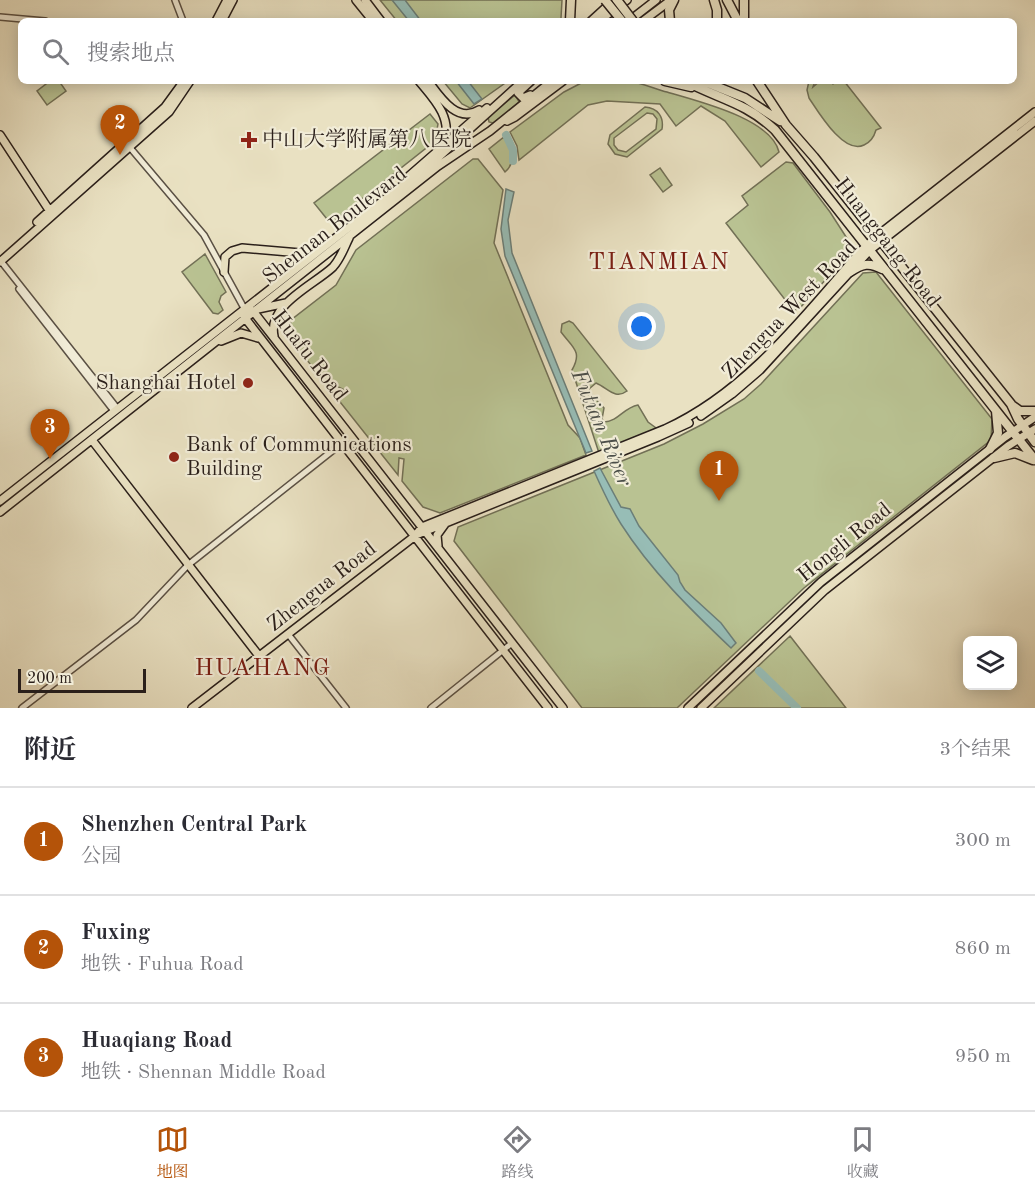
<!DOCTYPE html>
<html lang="zh">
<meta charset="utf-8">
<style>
:root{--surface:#fff;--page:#f2f2f3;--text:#2b2b33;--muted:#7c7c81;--line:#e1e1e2;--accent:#b45309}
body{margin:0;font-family:"Old Standard TT","Noto Serif SC",serif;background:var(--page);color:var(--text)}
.controls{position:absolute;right:18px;bottom:18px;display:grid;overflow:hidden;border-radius:9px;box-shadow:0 3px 15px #0003}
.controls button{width:54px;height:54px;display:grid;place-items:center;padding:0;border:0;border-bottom:2px solid var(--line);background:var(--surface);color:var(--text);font:30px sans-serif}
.scale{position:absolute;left:18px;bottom:15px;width:128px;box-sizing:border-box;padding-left:6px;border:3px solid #2a1f1a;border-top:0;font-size:16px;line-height:21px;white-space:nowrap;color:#2a1f1a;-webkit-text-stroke:4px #f1ecd7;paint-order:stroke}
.you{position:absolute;left:642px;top:327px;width:21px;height:21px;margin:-15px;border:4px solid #fff;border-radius:50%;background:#1a73e8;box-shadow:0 0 0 9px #1a73e833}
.badge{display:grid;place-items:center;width:39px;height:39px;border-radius:50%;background:var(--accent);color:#fff;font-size:20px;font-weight:700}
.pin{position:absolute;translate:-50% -50px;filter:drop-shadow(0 2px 3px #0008)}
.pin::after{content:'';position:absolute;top:32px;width:21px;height:18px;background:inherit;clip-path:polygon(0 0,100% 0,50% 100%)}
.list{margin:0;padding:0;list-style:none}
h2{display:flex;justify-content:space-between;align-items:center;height:78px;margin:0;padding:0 24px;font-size:26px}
h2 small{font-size:20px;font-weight:400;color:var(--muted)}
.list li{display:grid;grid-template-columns:39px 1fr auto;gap:18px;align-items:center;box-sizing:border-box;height:108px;padding:0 24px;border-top:2px solid var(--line)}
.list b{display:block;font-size:22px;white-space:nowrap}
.list p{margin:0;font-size:20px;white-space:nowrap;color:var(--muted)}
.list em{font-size:20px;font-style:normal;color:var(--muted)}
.icon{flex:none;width:33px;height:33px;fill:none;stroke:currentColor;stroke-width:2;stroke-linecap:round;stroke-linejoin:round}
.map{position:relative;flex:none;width:1035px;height:708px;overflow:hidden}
.search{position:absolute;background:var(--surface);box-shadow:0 3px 15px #0003;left:18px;right:18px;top:18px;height:66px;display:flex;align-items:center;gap:15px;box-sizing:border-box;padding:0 21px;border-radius:9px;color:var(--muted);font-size:22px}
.sheet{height:402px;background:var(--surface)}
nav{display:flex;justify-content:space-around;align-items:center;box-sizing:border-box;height:84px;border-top:2px solid var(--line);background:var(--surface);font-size:16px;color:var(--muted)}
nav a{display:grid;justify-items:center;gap:3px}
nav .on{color:var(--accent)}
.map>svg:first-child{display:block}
.green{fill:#b9c292;stroke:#727056;stroke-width:1.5;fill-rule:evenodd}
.water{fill:#97bdb6;stroke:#6b7e78;stroke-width:1.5}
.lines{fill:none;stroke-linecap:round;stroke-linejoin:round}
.river{stroke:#97bdb6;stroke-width:8}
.minor-casing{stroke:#5a5044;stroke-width:8}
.major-casing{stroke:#2a1f1a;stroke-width:10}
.highway-casing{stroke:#2a1f1a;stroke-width:11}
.minor{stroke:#f1ecd7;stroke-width:5}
.major{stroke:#e9e1c2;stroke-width:7}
.highway{stroke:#e9e1c2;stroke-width:8}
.highway-bridge-casing{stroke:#2a1f1a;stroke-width:11;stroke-linecap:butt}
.highway-bridge{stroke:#e9e1c2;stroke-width:8}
.poi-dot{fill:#8f2418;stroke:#f1ecd7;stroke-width:2}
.labels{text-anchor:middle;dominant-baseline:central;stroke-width:4.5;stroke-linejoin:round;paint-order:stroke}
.poi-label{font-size:21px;fill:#2a1f1a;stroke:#f1ecd7;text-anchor:start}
.street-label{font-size:21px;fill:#2a1f1a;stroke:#f1ecd7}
.water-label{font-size:22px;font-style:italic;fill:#4b4e49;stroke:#f1ecd7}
.quarter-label{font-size:24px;letter-spacing:1.5px;fill:#7a1f14;stroke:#f1ecd7}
</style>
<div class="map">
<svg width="1035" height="708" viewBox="0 0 1035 708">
<rect width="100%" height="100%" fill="#e9e1c2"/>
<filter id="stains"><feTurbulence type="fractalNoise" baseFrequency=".00333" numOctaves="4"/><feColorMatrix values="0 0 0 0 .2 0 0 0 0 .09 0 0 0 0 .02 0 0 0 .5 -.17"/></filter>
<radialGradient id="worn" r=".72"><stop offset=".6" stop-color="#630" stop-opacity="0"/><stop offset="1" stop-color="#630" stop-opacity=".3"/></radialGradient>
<!-- green -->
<path class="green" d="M380,0H562L561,18L560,21H397Z
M50,81H59L66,91L47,105L37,91Z
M443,81H508L470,108L462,104Z
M585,81C599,81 613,80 627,81C640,82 655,89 667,92C696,101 771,118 779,152L761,167L725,121L701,106L676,126L660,104L607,101L588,105L519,160L517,146L510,132L564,92Z
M809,81H815L813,87L820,81H831L833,84L837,81H844L881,128L876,130C874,137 871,142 864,145C844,155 819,113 809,98L807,90Z
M515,95L519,102L493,123L489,122L488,117Z
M645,107C658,108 664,117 662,129L627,157L615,154L608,144L610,135ZM647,113L653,114L657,119L656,129L626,152L618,150L614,145V138Z
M430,114L438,124L435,141L334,221L327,219L314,203Z
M504,137C511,149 517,162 505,172L489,149Z
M473,159H478L503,190L494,243L568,425L580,438L586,455L440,513L423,507L402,481L404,459L399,458L398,475L329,388L343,394L345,390L323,380L290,339L291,320L336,285L356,250Z
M786,162L793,163L830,212L850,243L848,255L799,309L793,310L726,223L748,205L742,196Z
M660,168L672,185L663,192L650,175Z
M205,254L226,292L221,296L219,302L223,310L218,314L213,313L182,272Z
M876,272L992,419L991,440L804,588L677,708H582L454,541L458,527L664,444L703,424L744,399L761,384L863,273Z
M569,321L573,323L627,391C615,400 608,388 596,383L589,389L592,395L604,408L602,419L604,422C619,421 623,408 638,405L648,422L656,428L654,431L599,453L572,370C583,351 572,347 561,332L562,324Z
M790,636L846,708H714Z"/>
<!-- water -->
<path class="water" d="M392,0H405L421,21H409Z
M456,81H468L482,99L474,104Z
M506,189L514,192L508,220L512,253L592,451L586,453L505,256L501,229Z
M600,468L621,507L630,509L639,526L678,575L680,582L685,590L721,623L736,643L731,648C691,610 651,571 621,524C611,508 602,489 594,471Z"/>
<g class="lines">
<!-- river -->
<path class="river" d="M506,135L513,150V161
M759,671L797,708"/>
<!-- minor casing -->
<g class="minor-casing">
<path id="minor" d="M175,0L183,21
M0,17L45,21
M127,144L204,235L244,308
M0,260L117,408
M19,289L114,411
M288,634L346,708
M22,708L136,620L188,565L351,436
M431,708L512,643"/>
</g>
<!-- major casing -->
<g class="major-casing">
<path id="major" d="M356,0L373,21
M365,0L381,21
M216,21L227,0
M222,21L233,0
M591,21L614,0
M599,21L627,0
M629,21L656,0
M643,21L671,0
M419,81C434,99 453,118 444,143
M428,81C440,97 457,124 479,110
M530,95L523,98L518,93L531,81
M507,121L515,117L563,81
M0,135L51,213
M409,176L487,108
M37,222L165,107L184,81
M0,262L169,112L190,81
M224,272L225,257L232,251L242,248L312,254
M258,309L286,303
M249,310L253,311L563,708
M244,313L245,318L548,708
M274,336C267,305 314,285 333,267C341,258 344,248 349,238
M221,341L241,333L258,338
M701,416L732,394L760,370L870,250L1035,121
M92,440L259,656
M0,501L440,156L523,81
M0,512L438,166L490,131L552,81
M416,535L658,437L689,423
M438,546L437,535L445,524
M192,708L415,536L422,527L665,429C746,392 802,319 860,252L877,236L1035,112
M688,708L821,582L1005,437L1035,417
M701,708L825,590L1008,446L1035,429"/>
</g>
<!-- highway casing -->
<g class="highway-casing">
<path id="highway" d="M714,0L717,10V21
M727,0L738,21
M744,0V21
M570,21L571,0
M670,21L669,10L674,0
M665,81L691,87
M685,81C719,99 745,102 775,130L1035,460
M703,81L745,98L780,121
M757,81L786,125L814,157L1011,404L1018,419L1035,442
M850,272C862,264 869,262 882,269
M1013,406L1020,411H1035
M990,449L998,433L996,411
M994,458L1015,453L1033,460"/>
</g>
<!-- minor -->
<use href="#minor" class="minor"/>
<!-- major -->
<use href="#major" class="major"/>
<!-- highway -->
<use href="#highway" class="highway"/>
<!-- highway-bridge casing -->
<g class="highway-bridge-casing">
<path id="highway-bridge" d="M605,0L622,21
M617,0L633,21"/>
</g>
<!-- highway-bridge -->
<use href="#highway-bridge" class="highway-bridge"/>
</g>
<!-- markers -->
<g class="poi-dot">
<path d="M246 131h6v6h6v6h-6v6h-6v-6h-6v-6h6z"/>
<circle cx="248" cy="383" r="6"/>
<circle cx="174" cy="457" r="6"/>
</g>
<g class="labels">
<!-- poi labels -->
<g class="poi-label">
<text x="262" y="140">中山大学附属第八医院</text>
<text x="236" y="383" text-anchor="end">Shanghai Hotel</text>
<text x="186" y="445">Bank of Communications<tspan x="186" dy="24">Building</tspan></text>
</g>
<!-- street labels -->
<g class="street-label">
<text transform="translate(335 226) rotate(-38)">Shennan Boulevard</text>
<text transform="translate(887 243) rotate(52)">Huanggang Road</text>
<text transform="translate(790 310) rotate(-46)">Zhengua West Road</text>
<text transform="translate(309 356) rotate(52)">Huafu Road</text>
<text transform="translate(845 543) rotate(-39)">Hongli Road</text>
<text transform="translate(322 587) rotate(-38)">Zhengua Road</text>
</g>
<!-- water labels -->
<g class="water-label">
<text transform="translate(601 428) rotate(67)">Futian River</text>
</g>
<!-- quarter labels -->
<g class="quarter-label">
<text x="659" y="263">TIANMIAN</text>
<text x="263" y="669">HUAHANG</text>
</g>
</g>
<rect width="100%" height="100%" filter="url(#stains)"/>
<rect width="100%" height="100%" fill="url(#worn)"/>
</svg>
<div class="controls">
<button><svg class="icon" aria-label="layers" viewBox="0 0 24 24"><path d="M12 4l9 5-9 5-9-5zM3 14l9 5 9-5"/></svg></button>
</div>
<div class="scale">200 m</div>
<div class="you"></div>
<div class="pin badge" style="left:719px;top:501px">1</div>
<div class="pin badge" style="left:120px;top:155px">2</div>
<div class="pin badge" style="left:50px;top:459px">3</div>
<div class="search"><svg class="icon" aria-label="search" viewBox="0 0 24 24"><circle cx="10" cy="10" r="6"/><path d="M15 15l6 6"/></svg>搜索地点</div>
</div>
<section class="sheet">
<h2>附近<small>3个结果</small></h2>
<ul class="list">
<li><span class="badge">1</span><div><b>Shenzhen Central Park</b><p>公园</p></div><em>300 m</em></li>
<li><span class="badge">2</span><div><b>Fuxing</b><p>地铁 · Fuhua Road</p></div><em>860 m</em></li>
<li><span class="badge">3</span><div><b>Huaqiang Road</b><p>地铁 · Shennan Middle Road</p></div><em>950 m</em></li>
</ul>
</section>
<nav>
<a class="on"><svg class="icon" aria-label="map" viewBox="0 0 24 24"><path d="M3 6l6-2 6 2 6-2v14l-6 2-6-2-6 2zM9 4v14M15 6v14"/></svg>地图</a>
<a><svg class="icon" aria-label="directions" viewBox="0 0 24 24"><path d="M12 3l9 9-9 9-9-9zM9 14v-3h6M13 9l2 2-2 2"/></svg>路线</a>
<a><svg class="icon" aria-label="saved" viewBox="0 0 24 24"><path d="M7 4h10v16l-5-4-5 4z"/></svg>收藏</a>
</nav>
